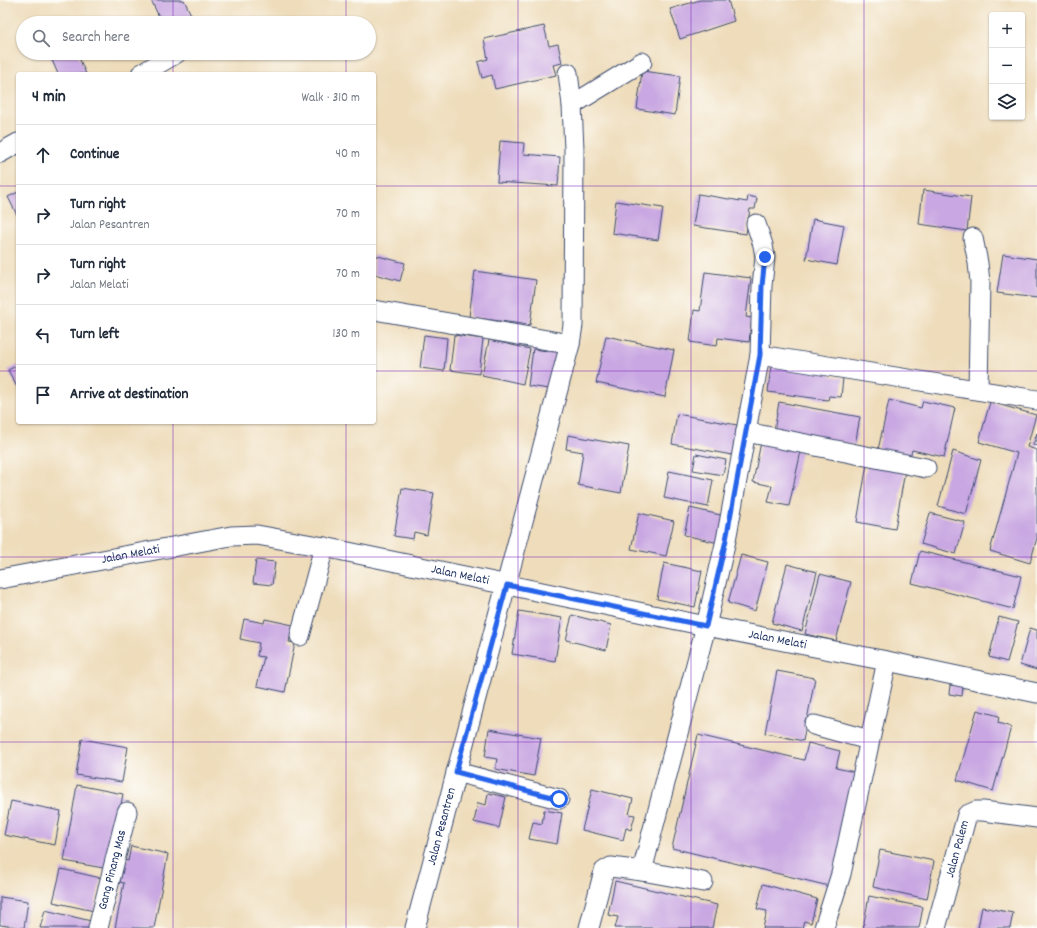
<!DOCTYPE html>
<meta charset="utf-8">
<style>
:root{--surface:#fff;--page:#f6f6f7;--text:#1f2937;--muted:#747a83;--line:#e0e1e3}
body{margin:0;font-family:Dekko,sans-serif;background:var(--page);color:var(--text)}
.controls{position:absolute;right:12px;top:12px;display:grid;overflow:hidden;border-radius:4px;box-shadow:0 1px 3px #0004}
.controls button{width:36px;height:36px;display:grid;place-items:center;padding:0;border:0;border-bottom:1px solid var(--line);background:var(--surface);color:var(--text);font:20px sans-serif}
.stop{position:absolute;width:12px;height:12px;margin:-9px;border:3px solid #2563eb;border-radius:50%;background:#fff}
.stop.end{background:#2563eb;border-color:#fff;box-shadow:0 1px 4px #0008}
.list{margin:0;padding:0;list-style:none}
h2{display:flex;justify-content:space-between;align-items:center;height:52px;margin:0;padding:0 16px;font-size:17px}
h2 small{font-size:13px;font-weight:400;color:var(--muted)}
.list li{display:grid;grid-template-columns:26px 1fr auto;gap:12px;align-items:center;box-sizing:border-box;height:60px;padding:0 16px;border-top:1px solid var(--line)}
.list b{display:block;font-size:15px;white-space:nowrap}
.list p{margin:0;font-size:13px;white-space:nowrap;color:var(--muted)}
.list em{font-size:13px;font-style:normal;color:var(--muted)}
.icon{flex:none;width:22px;height:22px;fill:none;stroke:currentColor;stroke-width:2;stroke-linecap:round;stroke-linejoin:round}
.map{position:relative;flex:none;width:1037px;height:928px;overflow:hidden}
.search{position:absolute;background:var(--surface);box-shadow:0 1px 3px #0004;left:16px;top:16px;width:360px;height:44px;display:flex;align-items:center;gap:10px;box-sizing:border-box;padding:0 14px;border-radius:22px;color:var(--muted);font-size:15px}
.panel{position:absolute;background:var(--surface);box-shadow:0 1px 3px #0004;left:16px;top:72px;width:360px;height:352px;border-radius:4px}
.map>svg:first-child{display:block}
.building{fill:#c9a7e2}
.lines{fill:none;stroke-linecap:round;stroke-linejoin:round}
.minor-casing{stroke:#3b496c;stroke-width:21}
.minor{stroke:#fff;stroke-width:19}
.route{stroke:#2563eb;stroke-width:5}
.grid{fill:none;stroke:#7b2cbf;stroke-width:1;stroke-opacity:0.55}
.labels{text-anchor:middle;dominant-baseline:central;stroke-width:3;stroke-linejoin:round;paint-order:stroke}
.street-label{font-size:13px;fill:#1b2f5e;stroke:#fdfcf7}
</style>
<div class="map">
<svg width="1037" height="928" viewBox="0 0 1037 928">
<rect width="100%" height="100%" fill="#fdfcf7"/>
<filter id="ink" filterUnits="userSpaceOnUse"><feTurbulence type="fractalNoise" baseFrequency=".025" numOctaves="2"/><feDisplacementMap in="SourceGraphic" scale="8" xChannelSelector="R" yChannelSelector="G"/><feConvolveMatrix kernelMatrix="1 2 1 2 8 2 1 2 1" color-interpolation-filters="sRGB"/></filter>
<filter id="wash" filterUnits="userSpaceOnUse"><feTurbulence type="fractalNoise" baseFrequency=".012" numOctaves="4" result="noise"/><feDisplacementMap in="SourceGraphic" scale="16" xChannelSelector="R" yChannelSelector="G"/><feGaussianBlur stdDeviation="0.9" result="paint"/><feColorMatrix in="noise" values="0 0 0 0 0 0 0 0 0 0 0 0 0 0 0 0 0 1.4 0 .05"/><feComposite in="paint" operator="in"/></filter>
<g filter="url(#wash)">
<rect width="100%" height="100%" fill="#eedcba"/>
<g id="blocks">
<!-- building -->
<path class="building" d="M151,0H184L195,23H162Z
M700,0H728L734,21L680,39L670,9Z
M544,26L549,46L558,44L562,63L553,65L556,75L495,89L492,75L482,78L478,62L488,59L484,39Z
M49,53H77L86,74H58Z
M642,71L680,76L675,115L637,109Z
M500,141L524,143L523,154L560,157L558,186L497,182Z
M923,190L971,197L967,231L919,224Z
M18,192V217L8,197Z
M698,194L747,202L748,196L757,198L755,209H750L746,234L693,226Z
M616,201L663,208L658,240L612,233Z
M813,219L844,225L837,265L806,259Z
M1003,254L1037,259V298L997,293Z
M374,255L405,263L400,281L374,274Z
M475,271L536,280L530,325L469,317Z
M705,272L751,278L746,317L752,318L749,342L718,338L717,346L690,342L694,310L700,311Z
M424,335L447,338L444,371L420,368Z
M454,335L483,339L479,374L450,370Z
M606,336L674,350L665,397L596,383Z
M489,340L530,349L523,384L482,375Z
M533,349L562,353L557,390L528,386Z
M18,365V389L8,370Z
M771,365L831,372V376L843,378L841,397L829,396L828,400L768,392Z
M889,400L921,408L923,401L955,408L944,457L912,450L910,458L878,450Z
M779,402L860,417L855,445L774,431Z
M990,402L1036,415L1027,447L1037,450V538L1030,563L990,551L1017,453L979,442Z
M677,414L737,425L732,455L672,444Z
M1037,433V446L1033,445Z
M568,435L629,446L621,493L578,485L583,452L566,449Z
M761,442L801,451L789,506L768,502L772,486L753,482Z
M953,451L981,460L966,514L938,506Z
M696,454L726,460L723,475L693,470Z
M867,464L905,471L895,529L857,522Z
M669,471L713,480L708,507L664,498Z
M402,488L434,493L427,535L414,532L413,539L394,536Z
M690,508L729,517L723,544L684,535Z
M639,513L674,521L666,556L631,549Z
M930,513L965,522L956,554L921,544Z
M920,551L1021,576L1013,609L912,583Z
M741,555L768,562L755,611L728,603Z
M256,560L275,562L272,585L253,583Z
M664,563L702,571L695,607L657,599Z
M787,564L817,572L802,631L772,623Z
M820,574L851,582L836,641L805,634Z
M519,611L562,618L555,661L512,654Z
M572,615L611,625L606,650L566,640Z
M999,617L1018,622L1007,662L989,657Z
M244,619L264,623L265,619L293,625L289,642L295,643L285,692L257,686L264,657L257,656L259,643L240,639Z
M1030,628L1037,630V670L1020,665Z
M777,671L815,678L803,741L765,733Z
M950,685L963,686L962,696L949,694Z
M977,710L999,716L998,723L1011,727L993,791L957,780Z
M489,729L541,738L534,776L495,769L497,759L485,757Z
M698,735L804,760L808,743L840,751L836,768L859,773L833,887L672,848Z
M82,739L128,747L122,782L76,775Z
M77,785L123,794L109,869L64,861Z
M592,789L633,799L629,814L635,815L631,830L626,828L623,840L582,830Z
M488,793L506,797L499,828L474,822L478,803L486,805Z
M11,801L61,811L55,845L4,835Z
M544,810L562,813L557,844L529,839L533,822L542,824Z
M131,846L168,854L154,928H115L124,883L120,882L125,860L128,861Z
M880,850L934,861L927,899L873,887Z
M61,869L101,878L94,911L53,902Z
M615,881L717,905L712,928H615L618,917L608,915Z
M763,884L817,899L811,923L804,921L802,928H763L767,911L757,909Z
M869,896L923,907L919,928H863Z
M0,897L28,901L24,928L0,925Z
M982,907L1013,913L1010,928H978Z
M45,910L91,921L89,928H40Z"/>
</g>
</g>
<g filter="url(#ink)">
<use href="#blocks" fill-opacity="0" stroke="#3b496c" stroke-width="1"/>
<g class="lines">
<!-- minor casing -->
<g class="minor-casing">
<g id="minor">
<path d="M141,74L177,53"/>
<path d="M572,105L642,62"/>
<path d="M0,153L18,143"/>
<path d="M973,238L978,263L980,282L978,390"/>
<path d="M374,310L570,344"/>
<path d="M760,355L1037,400"/>
<path d="M746,432L926,468"/>
<path id="s1" d="M0,579L231,536L257,535L324,547L706,626L887,661L1037,693"/>
<path d="M300,636L324,547"/>
<path d="M814,725L869,740"/>
<path d="M456,772L559,799"/>
<path d="M642,871L703,882"/>
<path id="s2" d="M98,928L127,812"/>
<path id="s3" d="M415,928L570,344L573,325L574,149L572,105L568,73"/>
<path d="M589,928L604,871L611,867L642,871L706,626L726,540L760,355L762,286L765,257L763,245L756,224"/>
<path d="M824,928L841,874L887,661"/>
<path id="s4" d="M936,928L967,815L976,811H983L1037,818"/>
</g>
</g>
<!-- minor -->
<use href="#minor" class="minor"/>
</g>
</g>
<g class="lines" filter="url(#ink)">
<!-- route -->
<path class="route" d="M559,799L456,772L507,585L706,626L726,540L760,355L762,286L765,257"/>
</g>
<!-- grid -->
<path class="grid" d="M173,0V23M346,0V23M518,0V928M691,0V928M864,0V928M173,53V74M346,53V74M0,186H18M374,186H1037M0,371H18M374,371H1037M173,422V928M346,422V928M0,557H1037M0,742H1037"/>
<g class="labels">
<!-- street labels -->
<g class="street-label">
<text stroke="none"><textPath href="#s1" startOffset="133">Jalan Melati</textPath></text>
<text stroke="none"><textPath href="#s1" startOffset="468">Jalan Melati</textPath></text>
<text stroke="none"><textPath href="#s1" startOffset="792">Jalan Melati</textPath></text>
<text stroke="none"><textPath href="#s3" startOffset="105">Jalan Pesantren</textPath></text>
<text stroke="none"><textPath href="#s4" startOffset="82">Jalan Palem</textPath></text>
<text stroke="none"><textPath href="#s2" startOffset="60">Gang Pinang Mas</textPath></text>
</g>
</g>
</svg>
<div class="controls">
<button>+</button>
<button>−</button>
<button><svg class="icon" aria-label="layers" viewBox="0 0 24 24"><path d="M12 4l9 5-9 5-9-5zM3 14l9 5 9-5"/></svg></button>
</div>
<div class="stop" style="left:559px;top:799px"></div>
<div class="stop end" style="left:765px;top:257px"></div>
<div class="search"><svg class="icon" aria-label="search" viewBox="0 0 24 24"><circle cx="10" cy="10" r="6"/><path d="M15 15l6 6"/></svg>Search here</div>
<section class="panel">
<h2>4 min<small>Walk · 310 m</small></h2>
<ul class="list">
<li><svg class="icon" aria-label="ahead" viewBox="0 0 24 24"><path d="M12 20V5M6 11l6-6 6 6"/></svg><div><b>Continue</b></div><em>40 m</em></li>
<li><svg class="icon" aria-label="right" viewBox="0 0 24 24"><path d="M7 20v-9h11M14 6l5 5-5 5"/></svg><div><b>Turn right</b><p>Jalan Pesantren</p></div><em>70 m</em></li>
<li><svg class="icon" aria-label="right" viewBox="0 0 24 24"><path d="M7 20v-9h11M14 6l5 5-5 5"/></svg><div><b>Turn right</b><p>Jalan Melati</p></div><em>70 m</em></li>
<li><svg class="icon" aria-label="left" viewBox="0 0 24 24"><path d="M17 20v-9H6M10 6l-5 5 5 5"/></svg><div><b>Turn left</b></div><em>130 m</em></li>
<li><svg class="icon" aria-label="arrive" viewBox="0 0 24 24"><path d="M6 21V4h12l-3 4 3 4H6"/></svg><div><b>Arrive at destination</b></div></li>
</ul>
</section>
</div>
